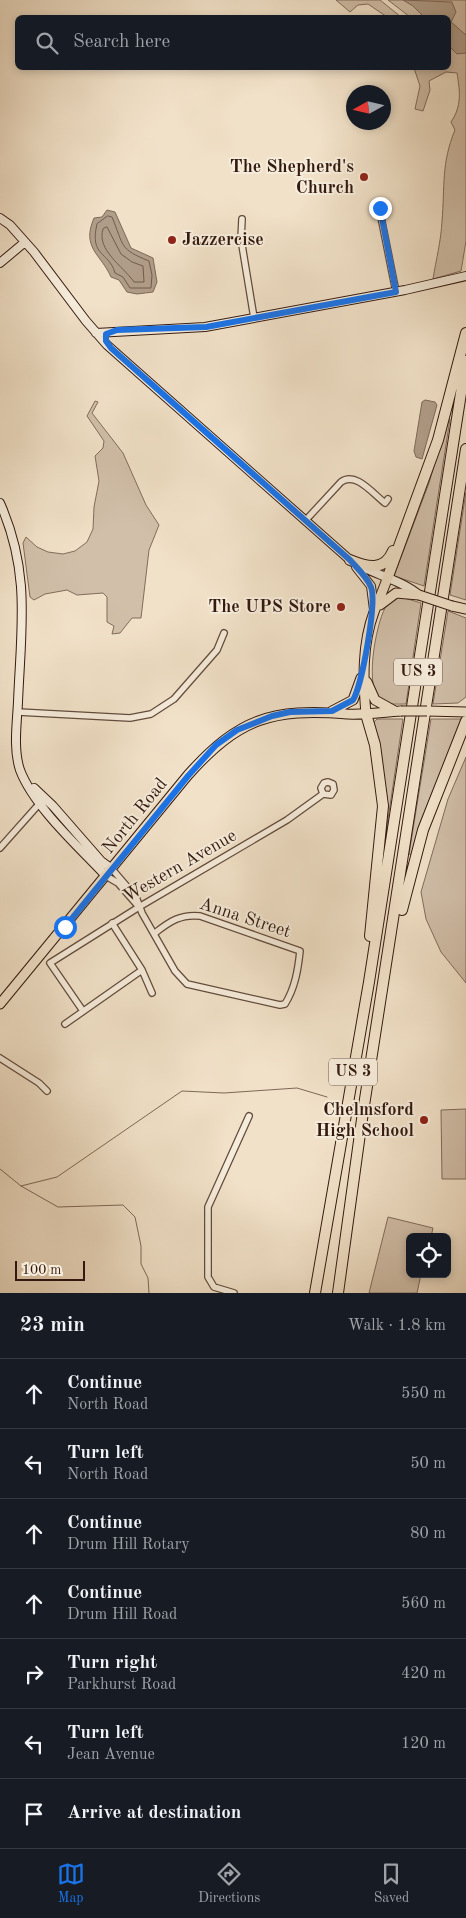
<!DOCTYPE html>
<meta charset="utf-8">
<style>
:root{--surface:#171b24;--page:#242831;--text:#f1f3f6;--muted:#9ea1a6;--line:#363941;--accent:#1a73e8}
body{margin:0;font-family:"Old Standard TT",serif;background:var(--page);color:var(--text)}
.controls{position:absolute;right:15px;bottom:15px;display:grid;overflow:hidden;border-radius:8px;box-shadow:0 2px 8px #0003}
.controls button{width:45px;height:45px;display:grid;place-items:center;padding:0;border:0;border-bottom:1px solid var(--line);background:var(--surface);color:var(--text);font:25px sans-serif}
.compass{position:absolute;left:346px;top:85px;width:45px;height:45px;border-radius:50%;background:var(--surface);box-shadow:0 2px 8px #0003;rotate:262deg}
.scale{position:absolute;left:15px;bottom:12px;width:70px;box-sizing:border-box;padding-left:5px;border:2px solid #33190f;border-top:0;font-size:14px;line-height:18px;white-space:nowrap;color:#33190f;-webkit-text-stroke:4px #f6ecdb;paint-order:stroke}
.stop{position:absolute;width:15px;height:15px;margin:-11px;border:4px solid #1a73e8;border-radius:50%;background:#fff}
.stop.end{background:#1a73e8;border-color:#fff;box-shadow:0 1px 5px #0008}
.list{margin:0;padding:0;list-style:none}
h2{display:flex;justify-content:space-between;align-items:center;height:65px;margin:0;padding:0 20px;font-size:21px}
h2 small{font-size:16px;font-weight:400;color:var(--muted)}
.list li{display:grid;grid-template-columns:32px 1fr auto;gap:15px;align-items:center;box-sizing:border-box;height:70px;padding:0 20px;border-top:1px solid var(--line)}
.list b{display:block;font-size:19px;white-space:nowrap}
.list p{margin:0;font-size:16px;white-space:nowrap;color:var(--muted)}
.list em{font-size:16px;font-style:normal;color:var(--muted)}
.icon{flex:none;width:28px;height:28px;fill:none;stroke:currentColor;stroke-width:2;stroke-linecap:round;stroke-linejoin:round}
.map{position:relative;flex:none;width:466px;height:1293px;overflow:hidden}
.search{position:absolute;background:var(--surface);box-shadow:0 2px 8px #0003;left:15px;right:15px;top:15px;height:55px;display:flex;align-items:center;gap:12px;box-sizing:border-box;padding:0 18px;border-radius:8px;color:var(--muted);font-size:19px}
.sheet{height:555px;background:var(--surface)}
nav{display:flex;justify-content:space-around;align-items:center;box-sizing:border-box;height:70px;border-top:1px solid var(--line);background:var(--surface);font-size:14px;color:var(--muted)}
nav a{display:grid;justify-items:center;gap:2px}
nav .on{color:var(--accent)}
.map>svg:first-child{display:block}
.green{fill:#d1bfa9;stroke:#826c5c}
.water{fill:#b09d89;stroke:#7e6858}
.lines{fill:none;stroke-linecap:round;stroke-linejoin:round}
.shore{stroke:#725b4c;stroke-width:1}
.stream{stroke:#7e6858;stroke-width:1}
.street-casing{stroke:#624b3d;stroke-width:8}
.secondary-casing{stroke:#33190f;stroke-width:10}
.primary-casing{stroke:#33190f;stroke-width:11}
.highway-casing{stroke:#33190f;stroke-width:12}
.street{stroke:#f6ecdb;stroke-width:5.5}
.secondary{stroke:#f6ecdb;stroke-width:8}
.primary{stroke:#f1e1c8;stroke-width:9}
.highway{stroke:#f1e1c8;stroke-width:10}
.primary-bridge-casing{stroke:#33190f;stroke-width:11;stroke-linecap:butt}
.primary-bridge{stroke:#f1e1c8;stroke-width:9}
.route{stroke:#1a73e8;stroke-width:6}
.poi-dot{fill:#8f2418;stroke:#f6ecdb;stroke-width:2}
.labels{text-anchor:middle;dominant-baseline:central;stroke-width:4;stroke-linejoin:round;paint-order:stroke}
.shield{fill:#f6ecdb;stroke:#6e584c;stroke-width:1}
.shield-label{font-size:16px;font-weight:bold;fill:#33190f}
.poi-label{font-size:18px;font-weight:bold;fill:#33190f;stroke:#f6ecdb;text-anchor:end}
.street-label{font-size:18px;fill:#33190f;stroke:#f6ecdb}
</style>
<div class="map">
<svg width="466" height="1293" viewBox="0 0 466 1293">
<rect width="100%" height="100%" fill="#f1e1c8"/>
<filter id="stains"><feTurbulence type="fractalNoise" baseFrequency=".004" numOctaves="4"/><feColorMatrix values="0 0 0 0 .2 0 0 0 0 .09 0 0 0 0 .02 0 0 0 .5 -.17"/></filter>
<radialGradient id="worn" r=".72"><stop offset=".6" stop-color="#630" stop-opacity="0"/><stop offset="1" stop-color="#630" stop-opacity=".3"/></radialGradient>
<!-- green -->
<path class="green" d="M336,0H380L401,17H387L368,4L358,5L350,12Z
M388,0H466V241L461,271L433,279C436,260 441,241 442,221C445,186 441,164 455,130L451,122C462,106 460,91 457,73L446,72L429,81L430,90L423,111L415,109L420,86L414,68H448V18L410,17Z
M95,401L98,402L92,413L123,453L146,505L159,525L149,550L141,618H132L120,633L112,634L114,626L107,622V597L103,593L77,595L67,590L45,594L34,600L30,597L23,543L26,537L37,547L48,552L63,554L75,551L87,542L93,529L94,507L99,481L95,456L103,448L104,441L87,416Z
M448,419H450L424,586L394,576L429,483Z
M466,492V600L450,595Z
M401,597L421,603L406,704C398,704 389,705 382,701C363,690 376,625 385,608C388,602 394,599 401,597Z
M448,611L466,618V697L458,703L433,704Z
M377,719H403L379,879L386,793L380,749L373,723Z
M431,719H462L412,855L409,854Z
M466,757V983L441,952L426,919L421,892L448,799Z
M466,1109V1179H442L441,1110Z
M388,1217L433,1228L431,1237H410V1274H421L417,1293H369Z"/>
<!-- water -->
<path class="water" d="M403,0L452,2L456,12L451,22L466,35V53L457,54L449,46L448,18L424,17L413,6Z
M107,210L115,212L131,248L153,258L157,282L153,292L137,294L127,292L119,280L111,277C101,254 81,248 94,218L102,217Z
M425,400L435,402L437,405L422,459L416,457L414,451L422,402Z"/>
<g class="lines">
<!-- shore -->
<path class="shore" d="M108,216L112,217C124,246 119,249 149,261L152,275L151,288H130L123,277L115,273C109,251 89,257 97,224Z
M107,227L121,254L132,262L143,266L144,282H134C123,266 96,250 103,229Z"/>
<!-- stream -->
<path class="stream" d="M0,1169L21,1186L58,1207L123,1205L135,1217L141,1246V1264L148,1278L149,1293
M21,1186L57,1177L182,1091L224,1093L297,1088L327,1097"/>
<!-- street casing -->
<g class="street-casing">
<path id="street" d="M379,207L396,292
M242,219L241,239L254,318
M305,521L341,482C356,471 373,494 385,503L388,499
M18,712L130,718L151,714L174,699L217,650L224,633
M0,848L40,803
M112,869L136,897L142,913L175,971L187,984L280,1005L285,1004C295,988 298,970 300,951L200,916C181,914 170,921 155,933
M106,876L118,883L139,907
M112,923L142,970L152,993
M83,1011L50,963L139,907L287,820L323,794L331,795L334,790L333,784L328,782L324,783L321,788L323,794
M65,1024L142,970
M0,1058L39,1083L47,1091
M234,1293L214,1287L208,1277V1207L249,1116"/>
</g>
<!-- secondary casing -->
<g class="secondary-casing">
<path id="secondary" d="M0,218L10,225L34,252L86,321L107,345L350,560C371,574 400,579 419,595
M0,263L25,242
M96,333L205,327L405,290L466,276
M0,503C31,573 21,628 18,702C17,723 13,749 20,770C34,807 79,847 106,876
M356,567L371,586L374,610
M34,788L53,806L101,861L112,869"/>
</g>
<!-- primary casing -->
<g class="primary-casing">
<path id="primary" d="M380,605L396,593L419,595
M452,606L466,609
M367,682L375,700L393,710
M332,711L353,700L361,678
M427,711L466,712
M366,714C363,680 362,644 374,612C378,601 383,591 387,579
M0,1004L188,775C239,718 272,708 347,714C365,715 383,712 401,711"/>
</g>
<!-- highway casing -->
<g class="highway-casing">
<path id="highway" d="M350,560C367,567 384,572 393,551
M387,579L438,440L466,333
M366,714L375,745L383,806L370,936
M402,910L423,830L466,721
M315,1293L369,982L466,361
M338,1293L363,1112L466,449"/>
</g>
<!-- street -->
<use href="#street" class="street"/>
<!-- secondary -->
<use href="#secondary" class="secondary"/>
<!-- primary -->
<use href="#primary" class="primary"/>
<!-- highway -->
<use href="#highway" class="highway"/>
<!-- primary-bridge casing -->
<g class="primary-bridge-casing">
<path id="primary-bridge" d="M419,595L452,606
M401,711H427"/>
</g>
<!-- primary-bridge -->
<use href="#primary-bridge" class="primary-bridge"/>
</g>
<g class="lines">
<!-- route -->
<path class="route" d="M65,927L188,776L216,745L237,730L272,716L290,712L332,711L353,700C362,686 377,602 371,587C367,577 357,568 350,560L111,348L106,341V334L117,330L206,327L396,292L380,208"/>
</g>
<!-- markers -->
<g class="poi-dot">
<circle cx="364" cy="177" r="5"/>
<circle cx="172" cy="240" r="5"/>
<circle cx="341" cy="607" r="5"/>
<circle cx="424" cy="1120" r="5"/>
</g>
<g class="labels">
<!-- shield labels -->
<g class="shield">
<rect x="394" y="658.5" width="48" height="27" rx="4"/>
<rect x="329" y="1058.5" width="48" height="27" rx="4"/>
</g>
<g class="shield-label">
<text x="418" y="672">US 3</text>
<text x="353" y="1072">US 3</text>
</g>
<!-- poi labels -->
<g class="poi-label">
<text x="354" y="167">The Shepherd's<tspan x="354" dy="21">Church</tspan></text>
<text x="182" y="240" text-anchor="start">Jazzercise</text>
<text x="331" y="607">The UPS Store</text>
<text x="414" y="1110">Chelmsford<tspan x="414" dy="21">High School</tspan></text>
</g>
<!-- street labels -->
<g class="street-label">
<text transform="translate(135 816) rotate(-51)">North Road</text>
<text transform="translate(180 866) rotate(-30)">Western Avenue</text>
<text transform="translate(245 918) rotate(18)">Anna Street</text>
</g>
</g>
<rect width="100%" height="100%" filter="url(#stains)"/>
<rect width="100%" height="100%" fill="url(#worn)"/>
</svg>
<div class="controls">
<button><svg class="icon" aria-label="locate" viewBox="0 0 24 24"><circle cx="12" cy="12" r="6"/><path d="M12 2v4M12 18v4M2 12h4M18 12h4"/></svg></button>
</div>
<svg class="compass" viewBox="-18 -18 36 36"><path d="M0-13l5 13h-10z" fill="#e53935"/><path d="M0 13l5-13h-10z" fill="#9ea1a6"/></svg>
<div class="scale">100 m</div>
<div class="stop" style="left:65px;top:927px"></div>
<div class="stop end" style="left:380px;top:208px"></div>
<div class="search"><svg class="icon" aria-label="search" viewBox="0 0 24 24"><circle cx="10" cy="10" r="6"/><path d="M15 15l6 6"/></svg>Search here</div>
</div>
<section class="sheet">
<h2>23 min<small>Walk · 1.8 km</small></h2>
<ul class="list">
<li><svg class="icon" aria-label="ahead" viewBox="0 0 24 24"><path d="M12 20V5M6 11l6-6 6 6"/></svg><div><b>Continue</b><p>North Road</p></div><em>550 m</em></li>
<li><svg class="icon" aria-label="left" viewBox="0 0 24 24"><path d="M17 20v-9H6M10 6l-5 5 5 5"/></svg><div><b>Turn left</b><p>North Road</p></div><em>50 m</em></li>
<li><svg class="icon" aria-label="ahead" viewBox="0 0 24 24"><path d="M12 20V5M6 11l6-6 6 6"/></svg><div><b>Continue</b><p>Drum Hill Rotary</p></div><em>80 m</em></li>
<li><svg class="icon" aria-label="ahead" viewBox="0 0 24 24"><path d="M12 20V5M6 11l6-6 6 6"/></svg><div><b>Continue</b><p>Drum Hill Road</p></div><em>560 m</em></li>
<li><svg class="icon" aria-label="right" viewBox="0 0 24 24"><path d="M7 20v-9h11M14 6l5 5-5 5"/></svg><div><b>Turn right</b><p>Parkhurst Road</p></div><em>420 m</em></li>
<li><svg class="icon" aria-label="left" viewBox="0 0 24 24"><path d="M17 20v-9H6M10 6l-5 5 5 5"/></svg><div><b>Turn left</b><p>Jean Avenue</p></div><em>120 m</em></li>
<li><svg class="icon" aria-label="arrive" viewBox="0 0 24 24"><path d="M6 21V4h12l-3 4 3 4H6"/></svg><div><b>Arrive at destination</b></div></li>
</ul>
</section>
<nav>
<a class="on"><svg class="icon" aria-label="map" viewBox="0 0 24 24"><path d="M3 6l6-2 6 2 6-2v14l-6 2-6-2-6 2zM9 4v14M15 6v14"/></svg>Map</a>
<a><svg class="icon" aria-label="directions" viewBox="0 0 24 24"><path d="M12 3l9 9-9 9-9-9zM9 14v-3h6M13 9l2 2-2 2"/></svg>Directions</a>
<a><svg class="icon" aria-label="saved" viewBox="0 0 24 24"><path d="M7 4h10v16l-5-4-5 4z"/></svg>Saved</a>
</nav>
